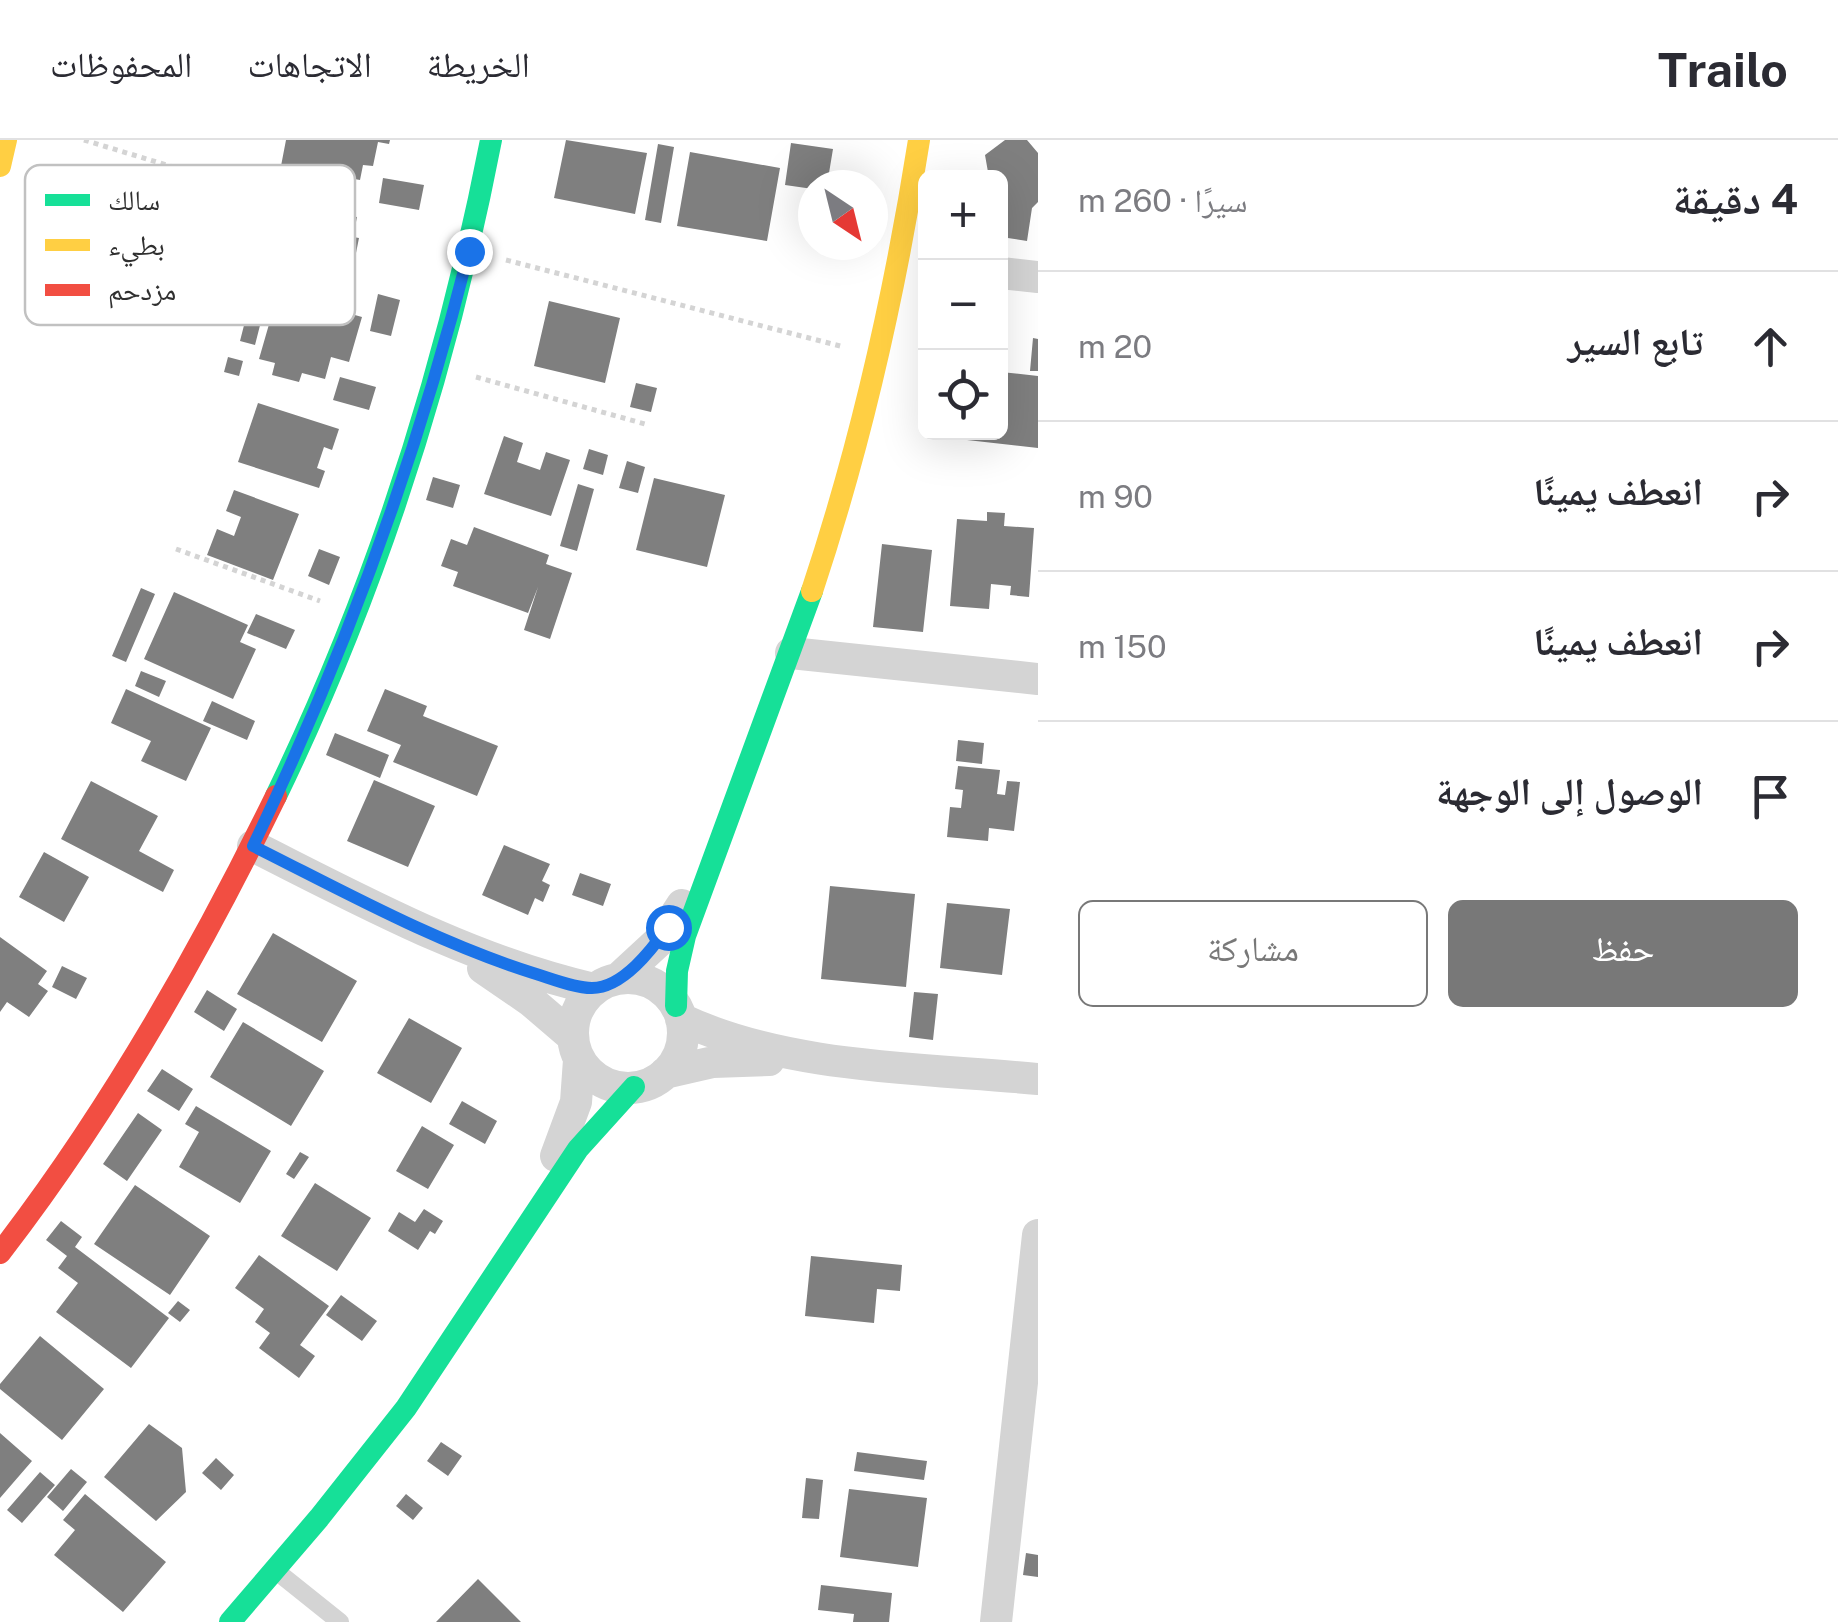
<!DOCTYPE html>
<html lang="ar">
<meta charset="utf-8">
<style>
:root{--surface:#fff;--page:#f7f7f7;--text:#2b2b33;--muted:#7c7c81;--line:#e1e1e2;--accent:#787878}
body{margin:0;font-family:"Public Sans","Noto Naskh Arabic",sans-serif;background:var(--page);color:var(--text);direction:rtl}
.controls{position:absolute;right:30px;top:30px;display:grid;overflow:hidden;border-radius:15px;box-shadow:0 10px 40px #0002}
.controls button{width:90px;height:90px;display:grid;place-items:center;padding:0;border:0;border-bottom:2px solid var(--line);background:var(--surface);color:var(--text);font:50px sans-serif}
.compass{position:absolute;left:798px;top:30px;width:90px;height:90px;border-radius:50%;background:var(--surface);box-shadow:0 10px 40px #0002;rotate:145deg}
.stop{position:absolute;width:30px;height:30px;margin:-22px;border:8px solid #1a73e8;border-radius:50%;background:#fff}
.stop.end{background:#1a73e8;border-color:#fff;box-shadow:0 2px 10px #0008}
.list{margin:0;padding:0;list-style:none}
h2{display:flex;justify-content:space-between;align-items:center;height:130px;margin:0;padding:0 40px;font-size:42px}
h2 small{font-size:32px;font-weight:400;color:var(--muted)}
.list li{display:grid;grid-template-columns:65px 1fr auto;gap:30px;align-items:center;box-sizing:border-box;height:150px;padding:0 40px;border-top:2px solid var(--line)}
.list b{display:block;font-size:38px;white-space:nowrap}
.list em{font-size:32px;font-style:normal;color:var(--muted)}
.actions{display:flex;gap:20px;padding:30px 40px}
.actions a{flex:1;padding:22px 0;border:2px solid var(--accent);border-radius:15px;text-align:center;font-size:35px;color:var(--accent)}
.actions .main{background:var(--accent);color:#fff}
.icon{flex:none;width:55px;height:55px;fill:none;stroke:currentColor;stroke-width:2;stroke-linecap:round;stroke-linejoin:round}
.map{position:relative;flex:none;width:1038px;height:1482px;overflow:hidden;direction:ltr}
header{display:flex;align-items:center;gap:60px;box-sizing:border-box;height:140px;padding:0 50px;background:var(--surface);border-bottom:2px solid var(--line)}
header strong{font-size:48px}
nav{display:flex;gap:55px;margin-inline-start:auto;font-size:35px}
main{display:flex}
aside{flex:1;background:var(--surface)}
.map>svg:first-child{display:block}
.building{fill:#7f7f7f}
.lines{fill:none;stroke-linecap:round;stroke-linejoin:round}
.path{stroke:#d4d4d4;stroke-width:5;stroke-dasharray:5 5;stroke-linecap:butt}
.lane{stroke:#d4d4d4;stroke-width:18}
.street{stroke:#d4d4d4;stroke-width:32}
.fast{stroke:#16e098;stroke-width:22}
.slow{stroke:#ffcf43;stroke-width:22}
.jam{stroke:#f24e42;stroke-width:22}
.route{stroke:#1a73e8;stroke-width:12}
.key{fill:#fff;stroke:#c1c1c1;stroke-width:2.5}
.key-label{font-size:28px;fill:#303030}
</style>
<header>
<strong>Trailo</strong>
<nav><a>الخريطة</a><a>الاتجاهات</a><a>المحفوظات</a></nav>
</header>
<main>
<aside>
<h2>4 دقيقة<small>سيرًا · 260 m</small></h2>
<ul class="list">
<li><svg class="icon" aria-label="ahead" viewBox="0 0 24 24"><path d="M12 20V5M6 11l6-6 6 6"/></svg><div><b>تابع السير</b></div><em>20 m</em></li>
<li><svg class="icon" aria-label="right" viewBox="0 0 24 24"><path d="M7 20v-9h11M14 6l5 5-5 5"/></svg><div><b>انعطف يمينًا</b></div><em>90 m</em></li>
<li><svg class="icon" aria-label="right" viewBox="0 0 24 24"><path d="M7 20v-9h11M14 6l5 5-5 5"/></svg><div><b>انعطف يمينًا</b></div><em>150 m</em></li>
<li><svg class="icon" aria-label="arrive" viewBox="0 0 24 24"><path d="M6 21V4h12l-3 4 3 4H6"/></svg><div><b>الوصول إلى الوجهة</b></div></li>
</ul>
<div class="actions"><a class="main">حفظ</a><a>مشاركة</a></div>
</aside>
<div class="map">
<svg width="1038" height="1482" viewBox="0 0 1038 1482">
<rect width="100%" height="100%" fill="#fff"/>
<!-- building -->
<path class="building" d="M286,0H390L389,4L378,2L373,26L363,25L360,40L281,26Z
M566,0L647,13L635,74L554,58Z
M1005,0H1027L1038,13V62L1032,68L1027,101L1001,97V38H971V31L988,32L985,15Z
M791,3L833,9L827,45H813V49L785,45Z
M658,4L674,7L661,83L645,80Z
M690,12L780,28L767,101L677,86Z
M383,38L424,45L419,70L379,63Z
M281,40L296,44L255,205L240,201Z
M296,64L357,77L353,97L359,98L354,123L348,122L344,140L282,126Z
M378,154L400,160L391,196L370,191Z
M276,160L304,167L305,161L362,177L349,222L331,217L325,239L302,233L299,242L272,235L275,223L259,219Z
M549,161L620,178L605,243L534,226Z
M1033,198L1038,199V231H1030Z
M228,217L243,221L239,236L224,232Z
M1001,232L1038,236V308L967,300L968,292H1001Z
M340,237L376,247L369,270L333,260Z
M636,243L657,248L651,272L630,267Z
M258,263L339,289L332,310L324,307L317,328L325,331L319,348L238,322Z
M504,296L523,303L517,322L540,330L546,312L570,320L551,376L484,354Z
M589,309L608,315L603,335L583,329Z
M627,321L645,327L638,353L619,348Z
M433,337L460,345L453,368L426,360Z
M654,338L725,355L707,427L636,410Z
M578,344L594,349L577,411L560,406Z
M234,350L299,374L273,440L207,415L217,389L234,396L241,377L226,371Z
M987,372L1005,373L1004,386L1034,388L1029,457L1010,455L1011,446L991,444L989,469L950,466L957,379L987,381Z
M474,387L549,415L546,424L572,433L550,499L524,490L538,447L528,473L453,446L458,432L441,426L451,399L467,405Z
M882,404L932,410L923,492L873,487Z
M319,409L340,417L329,445L308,436Z
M141,448L155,454L126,522L112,516Z
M174,452L248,485L240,502L256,509L233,559L144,519Z
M256,474L295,490L286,509L247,493Z
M141,531L166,541L159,557L135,546Z
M126,549L211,588L186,641L141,621L151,601L111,583Z
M385,549L427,566L423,576L498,606L477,656L393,622L401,605L367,591Z
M212,561L255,581L247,600L203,581Z
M335,593L389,615L380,638L326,615Z
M958,600L984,603L982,624L956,621Z
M958,626L1000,630L997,654L1005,655L1007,641L1020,642L1014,691L989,688L988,701L947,697L950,667L961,668L963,650L955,649Z
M374,640L435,666L408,727L347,701Z
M91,641L158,676L139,711L174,730L163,752L61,699Z
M504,705L550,724L542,741L550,745L543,762L535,758L528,775L482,755Z
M44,712L89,737L64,782L19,757Z
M580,733L611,744L603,766L572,755Z
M830,746L915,754L906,847L821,839Z
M947,763L1010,769L1002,835L940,828Z
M273,793L357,841L322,902L237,854Z
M0,797L47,831L38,844L48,851L29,877L7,862L0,872Z
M62,826L87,838L76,859L52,847Z
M207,850L237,869L224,891L194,872Z
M914,852L938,854L933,900L909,897Z
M409,878L462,908L431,963L377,933Z
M243,882L324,931L291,986L210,937Z
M162,929L193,949L179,971L147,951Z
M462,961L497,981L485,1004L449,984Z
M196,966L271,1011L240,1063L179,1027L199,992L185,984Z
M138,973L162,990L127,1041L103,1024Z
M422,986L454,1005L428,1049L396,1031Z
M300,1012L309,1017L294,1039L286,1034Z
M315,1043L371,1078L337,1131L281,1096Z
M135,1045L210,1096L170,1155L94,1104Z
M424,1069L443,1081L435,1094L430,1091L418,1110L388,1091L399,1072L415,1082Z
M61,1081L82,1097L75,1107L169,1178L131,1228L56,1172L78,1143L58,1128L67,1116L46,1100Z
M259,1115L329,1166L300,1205L315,1216L299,1238L259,1208L270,1193L255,1182L264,1169L235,1148Z
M811,1116L902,1125L900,1151L877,1149L874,1183L805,1176Z
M341,1155L377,1181L362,1201L326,1175Z
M178,1161L190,1170L180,1182L168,1173Z
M40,1196L104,1249L62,1300L0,1249V1244Z
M149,1284L182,1308L186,1352L156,1381L104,1337Z
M0,1293L32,1321L0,1358Z
M441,1302L462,1316L448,1336L427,1321Z
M857,1312L927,1321L924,1340L854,1331Z
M216,1318L234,1335L221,1350L202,1333Z
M71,1329L87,1342L63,1371L47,1357Z
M40,1332L55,1345L22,1383L7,1370Z
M806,1338L823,1340L819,1379L802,1378Z
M849,1349L927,1358L918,1427L840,1417Z
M85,1354L166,1422L123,1472L54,1415L75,1390L63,1380Z
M406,1354L423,1368L413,1380L396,1366Z
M1026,1413L1038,1415V1437L1023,1435Z
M478,1439L521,1482H436Z
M821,1445L892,1453L889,1482H853L854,1474L818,1470Z"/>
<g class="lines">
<!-- path -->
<path class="path" d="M84,0L269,56
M506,120L844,207
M476,237L645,284
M176,409L320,461"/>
<!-- lane -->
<path class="lane" d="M275,1430L340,1482"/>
<!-- street -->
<path class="street" d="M1001,133L1038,137
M791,513L1038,539
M253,706C364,762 472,821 594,849
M483,828L531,861L572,896
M573 893a55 55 0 1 1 110 0a55 55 0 1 1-110 0Z
M619,838L658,802L682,765
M681,879C787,929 923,928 1038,939
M665,933L713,922L769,920
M556,1016L576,962L579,920
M996,1482L1038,1095"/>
<!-- fast -->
<path class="fast" d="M276,656C377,447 447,227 491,0
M676,866L677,831L685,796L812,451
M230,1482L319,1378L406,1268L578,1009L634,947"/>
<!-- slow -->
<path class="slow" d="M0,26L6,0
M812,451C861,304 895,153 919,0"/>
<!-- jam -->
<path class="jam" d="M0,1113C109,972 198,816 276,656"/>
</g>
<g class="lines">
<!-- route -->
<path class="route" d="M469,111C417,318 345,514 253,706C345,752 435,802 533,833C550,838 574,848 592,848C623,848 652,809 668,787"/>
</g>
<!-- legend -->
<rect x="25" y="25" width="330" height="160" rx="15" class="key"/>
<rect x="45" y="54" width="45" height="12" fill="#16e098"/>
<rect x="45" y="99" width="45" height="12" fill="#ffcf43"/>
<rect x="45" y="144" width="45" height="12" fill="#f24e42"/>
<g class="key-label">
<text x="108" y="70">سالك</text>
<text x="108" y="115">بطيء</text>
<text x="108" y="160">مزدحم</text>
</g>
</svg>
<div class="controls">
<button>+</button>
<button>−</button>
<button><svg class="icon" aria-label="locate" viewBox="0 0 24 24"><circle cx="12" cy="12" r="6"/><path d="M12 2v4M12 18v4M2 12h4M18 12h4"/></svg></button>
</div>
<svg class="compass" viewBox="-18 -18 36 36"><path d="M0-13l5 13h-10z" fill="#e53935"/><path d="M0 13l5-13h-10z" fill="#7c7c81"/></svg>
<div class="stop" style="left:668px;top:787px"></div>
<div class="stop end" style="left:469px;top:111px"></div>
</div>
</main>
